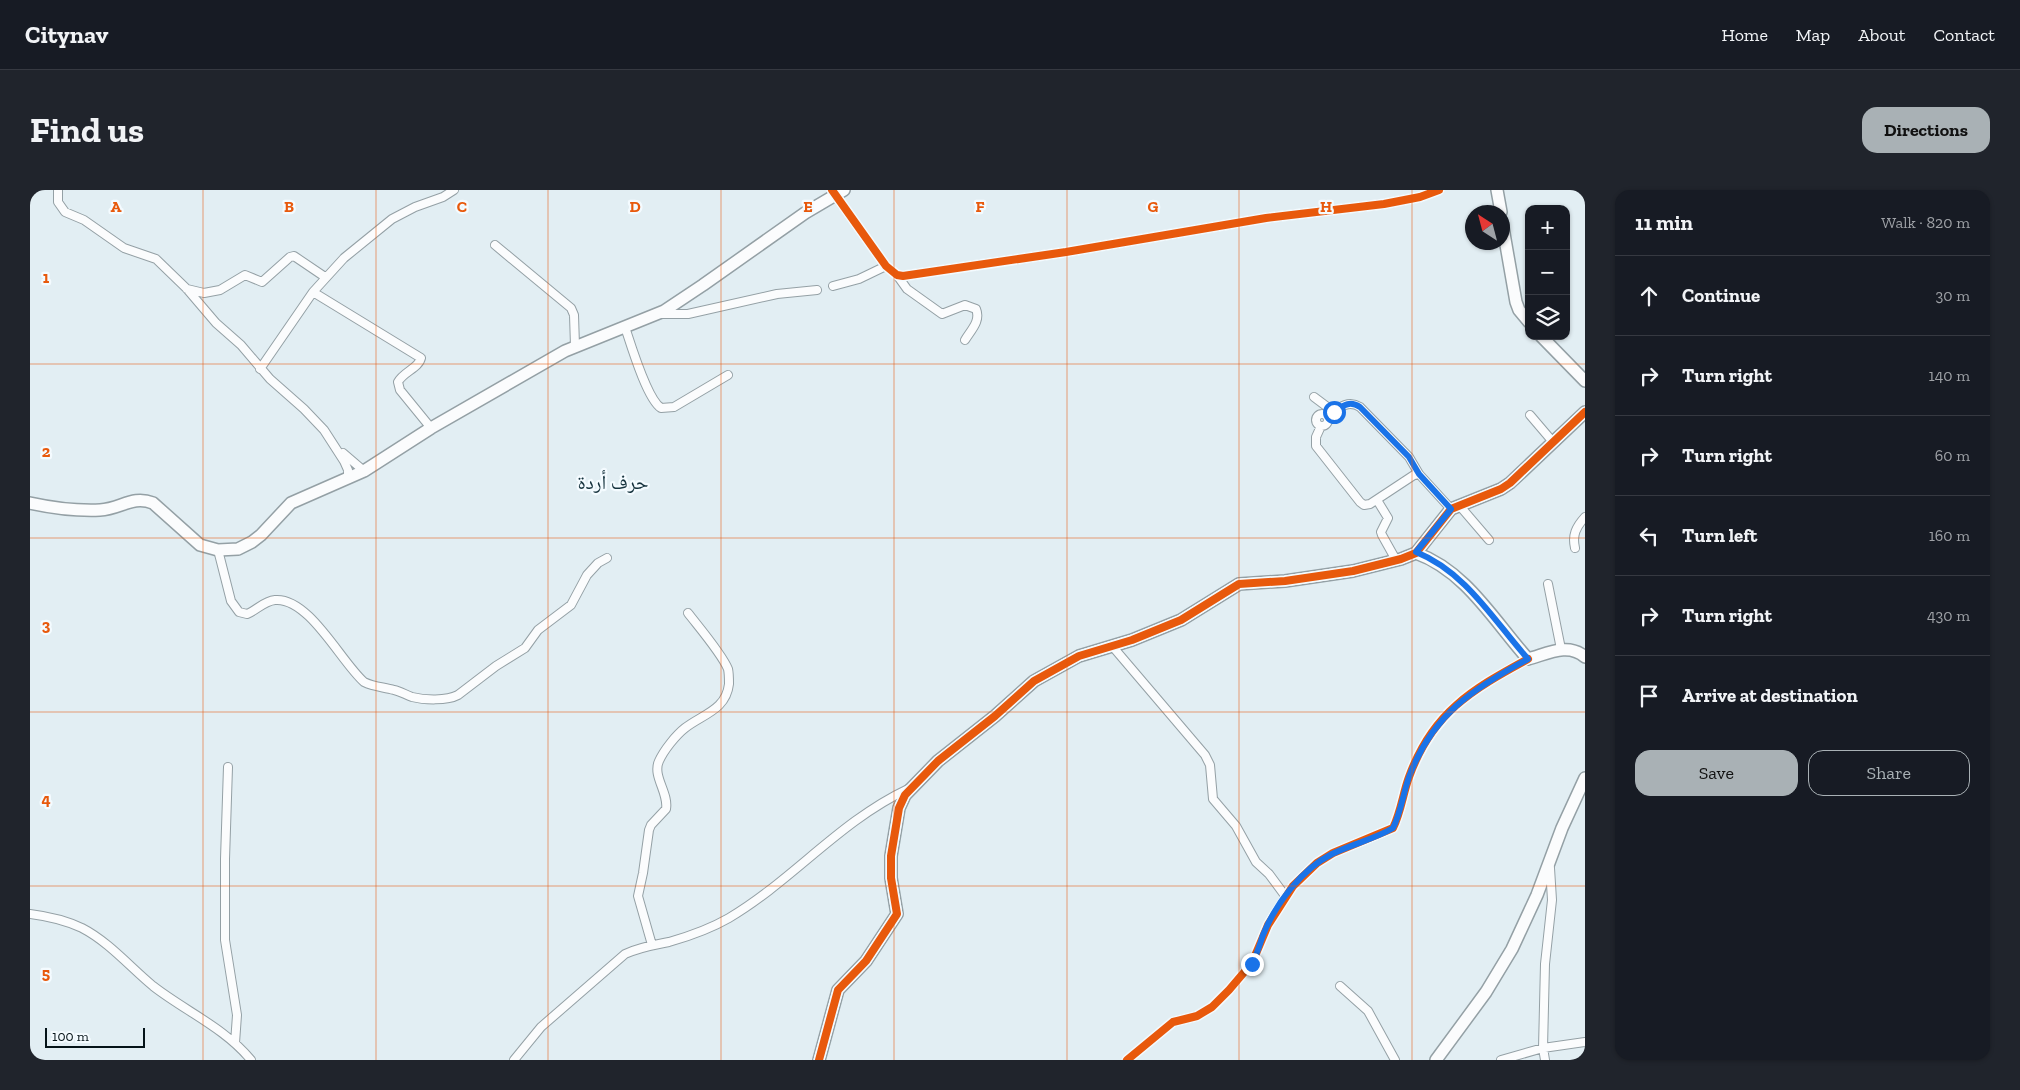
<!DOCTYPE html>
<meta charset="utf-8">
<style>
:root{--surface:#171b24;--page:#20242c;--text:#f1f3f6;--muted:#9ea1a6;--line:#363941;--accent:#a9b1b5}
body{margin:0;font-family:"Zilla Slab","Noto Naskh Arabic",serif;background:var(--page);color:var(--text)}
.controls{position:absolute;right:15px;top:15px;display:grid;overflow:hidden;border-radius:10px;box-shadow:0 1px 4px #0004}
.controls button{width:45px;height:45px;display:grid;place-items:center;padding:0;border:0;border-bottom:1px solid var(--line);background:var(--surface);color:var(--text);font:25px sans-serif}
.compass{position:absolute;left:1435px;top:15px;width:45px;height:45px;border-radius:50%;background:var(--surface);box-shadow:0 1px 4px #0004;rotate:324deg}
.scale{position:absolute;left:15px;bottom:12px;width:100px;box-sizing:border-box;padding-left:5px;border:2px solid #051318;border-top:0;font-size:14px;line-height:18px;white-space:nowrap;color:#051318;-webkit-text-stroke:4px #f4fbff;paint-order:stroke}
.stop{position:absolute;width:15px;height:15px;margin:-11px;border:4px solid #1a73e8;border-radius:50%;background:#fff}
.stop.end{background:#1a73e8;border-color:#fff;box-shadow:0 1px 5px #0008}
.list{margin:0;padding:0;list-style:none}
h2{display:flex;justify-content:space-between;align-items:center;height:65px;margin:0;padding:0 20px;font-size:21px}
h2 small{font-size:16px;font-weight:400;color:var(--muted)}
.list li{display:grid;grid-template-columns:32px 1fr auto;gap:15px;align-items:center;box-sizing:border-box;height:80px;padding:0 20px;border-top:1px solid var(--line)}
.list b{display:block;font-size:19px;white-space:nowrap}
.list em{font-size:16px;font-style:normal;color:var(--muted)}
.actions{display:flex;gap:10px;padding:15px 20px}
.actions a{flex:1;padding:11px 0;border:1px solid var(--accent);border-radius:15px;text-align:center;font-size:18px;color:var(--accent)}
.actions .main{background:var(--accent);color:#111}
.icon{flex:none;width:28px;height:28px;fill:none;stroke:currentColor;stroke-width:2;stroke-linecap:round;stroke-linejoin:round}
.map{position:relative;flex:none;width:1555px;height:870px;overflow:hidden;border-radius:15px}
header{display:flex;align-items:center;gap:30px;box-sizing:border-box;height:70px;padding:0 25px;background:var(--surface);border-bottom:1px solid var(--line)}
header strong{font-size:24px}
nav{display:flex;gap:28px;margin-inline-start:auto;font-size:18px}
.intro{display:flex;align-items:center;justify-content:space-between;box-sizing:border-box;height:120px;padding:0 30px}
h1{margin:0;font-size:35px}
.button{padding:12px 22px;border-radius:15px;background:var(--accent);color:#111;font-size:18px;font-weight:700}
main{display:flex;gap:30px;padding:0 30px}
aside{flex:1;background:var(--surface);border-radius:15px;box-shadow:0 1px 4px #0004}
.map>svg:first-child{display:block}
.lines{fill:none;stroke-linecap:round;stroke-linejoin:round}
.street-casing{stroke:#94a0a5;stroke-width:10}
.secondary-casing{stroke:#94a0a5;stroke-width:14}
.street{stroke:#fbfcfd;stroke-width:8}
.secondary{stroke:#fbfcfd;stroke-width:11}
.cycleway-casing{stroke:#f4fbff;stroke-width:11}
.cycleway{stroke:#e8590c;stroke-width:8}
.route{stroke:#1a73e8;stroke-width:6}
.grid{fill:none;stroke:#e8590c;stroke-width:1;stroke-opacity:0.55}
.labels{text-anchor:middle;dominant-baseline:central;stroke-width:4.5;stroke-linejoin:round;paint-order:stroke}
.quarter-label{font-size:20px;fill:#16333e;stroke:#f4fbff}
.grid-label{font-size:16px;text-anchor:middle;font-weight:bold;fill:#e8590c;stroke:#f4fbff;stroke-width:4.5;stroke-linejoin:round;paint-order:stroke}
</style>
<header>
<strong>Citynav</strong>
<nav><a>Home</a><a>Map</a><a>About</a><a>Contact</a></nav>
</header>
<div class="intro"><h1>Find us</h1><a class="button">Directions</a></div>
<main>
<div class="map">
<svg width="1555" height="870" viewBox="0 0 1555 870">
<rect width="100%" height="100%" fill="#e2eef3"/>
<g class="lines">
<!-- street casing -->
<g class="street-casing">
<path id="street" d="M28,0V12L35,22L54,30L94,58L126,69L157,99L186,133L211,155L240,189L274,219L294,240L314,271L318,280V289
M806,6L856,76L867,85L873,86L1036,62L1236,28L1354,14L1390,7L1409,0
M465,55L541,118L544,125L545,156
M867,85L877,99L912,124L935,115L946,119C951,131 941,140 935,150
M803,96L829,89L856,76
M157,99L174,103L190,100L215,85L232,92L260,67L264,66L295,87
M283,102L391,168C389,178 373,182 368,192L370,200L401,238
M631,124H658L747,104L787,100
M595,137C601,155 617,209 631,218L644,217L698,185
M230,179L283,102L314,68L362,29L385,17L413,7L424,0
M1284,207L1304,222
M1286 230a6 6 0 1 1 12 0a6 6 0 1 1-12 0Z
M1500,225L1523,252
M1297,227C1308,219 1317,209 1330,217L1379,267L1389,284L1421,319
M1291,236L1286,247V256L1330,312L1334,315L1340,314L1384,285L1389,284
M313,263L334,281
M1347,310L1358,328L1351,342L1352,345L1366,370
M1429,315L1459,350
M1545,358C1542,345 1546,337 1555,327
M188,360L201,411L209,422L217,424C227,420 234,411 245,410C279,407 311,472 334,492C344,497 354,497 364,500C370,501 376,505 382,507C394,510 417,511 428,505L466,476L495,458L508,440L541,415L557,385L568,373L577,368
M1518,394L1531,459
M1083,457L1175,565L1180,575L1183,609L1206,636L1226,672L1239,684L1256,707
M198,577L195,669V750L207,825L205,853
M0,724C16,726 37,731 52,738C79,752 100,777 123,796C155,821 195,838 221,870
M622,755L608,706L613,683L619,640L621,635L636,619C639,603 622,586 629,571C634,560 646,545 655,538C673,524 696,520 699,494C699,489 699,483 698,479C692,464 668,436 658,423
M1310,796L1338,821L1365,870
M484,870L511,837L595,764C610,757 624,755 639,752C660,746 680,739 699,728C763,690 810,631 878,599
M1097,870L1143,832L1167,826L1182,817L1199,800L1222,773L1238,735L1263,696L1287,673L1303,663L1363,638C1371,622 1373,603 1379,587C1402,523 1441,500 1498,469
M1471,870L1513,858L1555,852
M1515,870L1513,858L1515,774L1522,710L1520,678"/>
</g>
<!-- secondary casing -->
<g class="secondary-casing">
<path id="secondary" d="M1467,0L1471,22
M1472,32L1486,112L1489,120L1499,132
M1511,146L1555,191
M0,313C23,318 47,321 70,320C91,319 102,305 123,313L170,355L188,360L208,359L222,352L231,345L261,313L334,281L401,238L535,161L634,121L673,95L775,23L814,0
M1386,363C1436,381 1464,431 1498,469C1517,464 1538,452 1555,467
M789,870L808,800L836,771L867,724L861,688V666L869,618L875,605L908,571L965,526L1004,491L1049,466L1102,450L1151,430L1209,394L1255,391L1323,381L1371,369L1386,363L1421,319L1471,299L1480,293L1555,222
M1406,870L1456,802L1482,759L1507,705L1532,638L1555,588"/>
</g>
<!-- street -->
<use href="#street" class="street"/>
<!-- secondary -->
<use href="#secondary" class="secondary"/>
<!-- cycleway casing -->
<g class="cycleway-casing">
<path id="cycleway" d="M802,0L856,76L867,85L873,86L1036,62L1236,28L1354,14L1390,7L1409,0
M789,870L808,800L836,771L867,724L861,688V666L869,618L875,605L908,571L965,526L1004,491L1049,466L1102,450L1151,430L1209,394L1255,391L1323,381L1371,369L1386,363L1421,319L1471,299L1480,293L1555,222
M1097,870L1143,832L1167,826L1182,817L1199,800L1222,773L1238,735L1263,696L1287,673L1303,663L1363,638C1371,622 1373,603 1379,587C1402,523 1441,500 1498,469"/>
</g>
<!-- cycleway -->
<use href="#cycleway" class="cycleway"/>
</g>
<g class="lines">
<!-- route -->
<path class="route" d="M1222,774C1227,764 1230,754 1233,745C1246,713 1272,679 1302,664C1322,654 1345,649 1363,638C1371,622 1373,604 1379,587C1402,525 1442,499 1498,469C1464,431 1436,382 1386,362L1421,319L1389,284L1379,267L1330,217C1319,210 1313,216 1304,222"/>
</g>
<!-- grid -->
<path class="grid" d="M173,0V870M346,0V870M518,0V870M691,0V870M864,0V870M1037,0V870M1209,0V870M1382,0V870M0,174H1555M0,348H1555M0,522H1555M0,696H1555"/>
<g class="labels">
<!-- quarter labels -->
<g class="quarter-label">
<text x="583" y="292">حرف أردة</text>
</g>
</g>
<g class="grid-label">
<text x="86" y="22">A</text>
<text x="259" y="22">B</text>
<text x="432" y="22">C</text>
<text x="605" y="22">D</text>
<text x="778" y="22">E</text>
<text x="950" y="22">F</text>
<text x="1123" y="22">G</text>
<text x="1296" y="22">H</text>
<text x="16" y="93">1</text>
<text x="16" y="267">2</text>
<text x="16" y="441">3</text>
<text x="16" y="615">4</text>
<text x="16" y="789">5</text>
</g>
</svg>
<div class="controls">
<button>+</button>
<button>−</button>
<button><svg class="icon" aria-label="layers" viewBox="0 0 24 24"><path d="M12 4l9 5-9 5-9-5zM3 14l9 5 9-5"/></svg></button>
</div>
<svg class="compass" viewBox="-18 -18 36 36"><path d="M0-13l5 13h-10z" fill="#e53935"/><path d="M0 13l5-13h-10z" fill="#9ea1a6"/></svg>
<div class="scale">100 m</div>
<div class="stop" style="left:1304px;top:222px"></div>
<div class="stop end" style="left:1222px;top:774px"></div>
</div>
<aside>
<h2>11 min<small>Walk · 820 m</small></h2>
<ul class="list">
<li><svg class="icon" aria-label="ahead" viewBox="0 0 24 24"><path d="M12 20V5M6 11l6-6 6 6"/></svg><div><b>Continue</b></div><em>30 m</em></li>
<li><svg class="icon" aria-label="right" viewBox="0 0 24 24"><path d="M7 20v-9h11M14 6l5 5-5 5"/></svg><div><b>Turn right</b></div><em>140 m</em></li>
<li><svg class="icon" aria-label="right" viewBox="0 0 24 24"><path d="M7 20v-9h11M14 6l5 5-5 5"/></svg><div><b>Turn right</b></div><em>60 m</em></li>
<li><svg class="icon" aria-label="left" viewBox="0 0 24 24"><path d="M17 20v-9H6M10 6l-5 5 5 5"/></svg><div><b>Turn left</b></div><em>160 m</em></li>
<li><svg class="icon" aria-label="right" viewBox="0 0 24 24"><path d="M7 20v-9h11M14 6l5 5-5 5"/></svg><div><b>Turn right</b></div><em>430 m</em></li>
<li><svg class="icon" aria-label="arrive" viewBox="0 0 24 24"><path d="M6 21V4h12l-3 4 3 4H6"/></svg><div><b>Arrive at destination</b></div></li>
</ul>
<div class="actions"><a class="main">Save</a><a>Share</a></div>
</aside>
</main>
